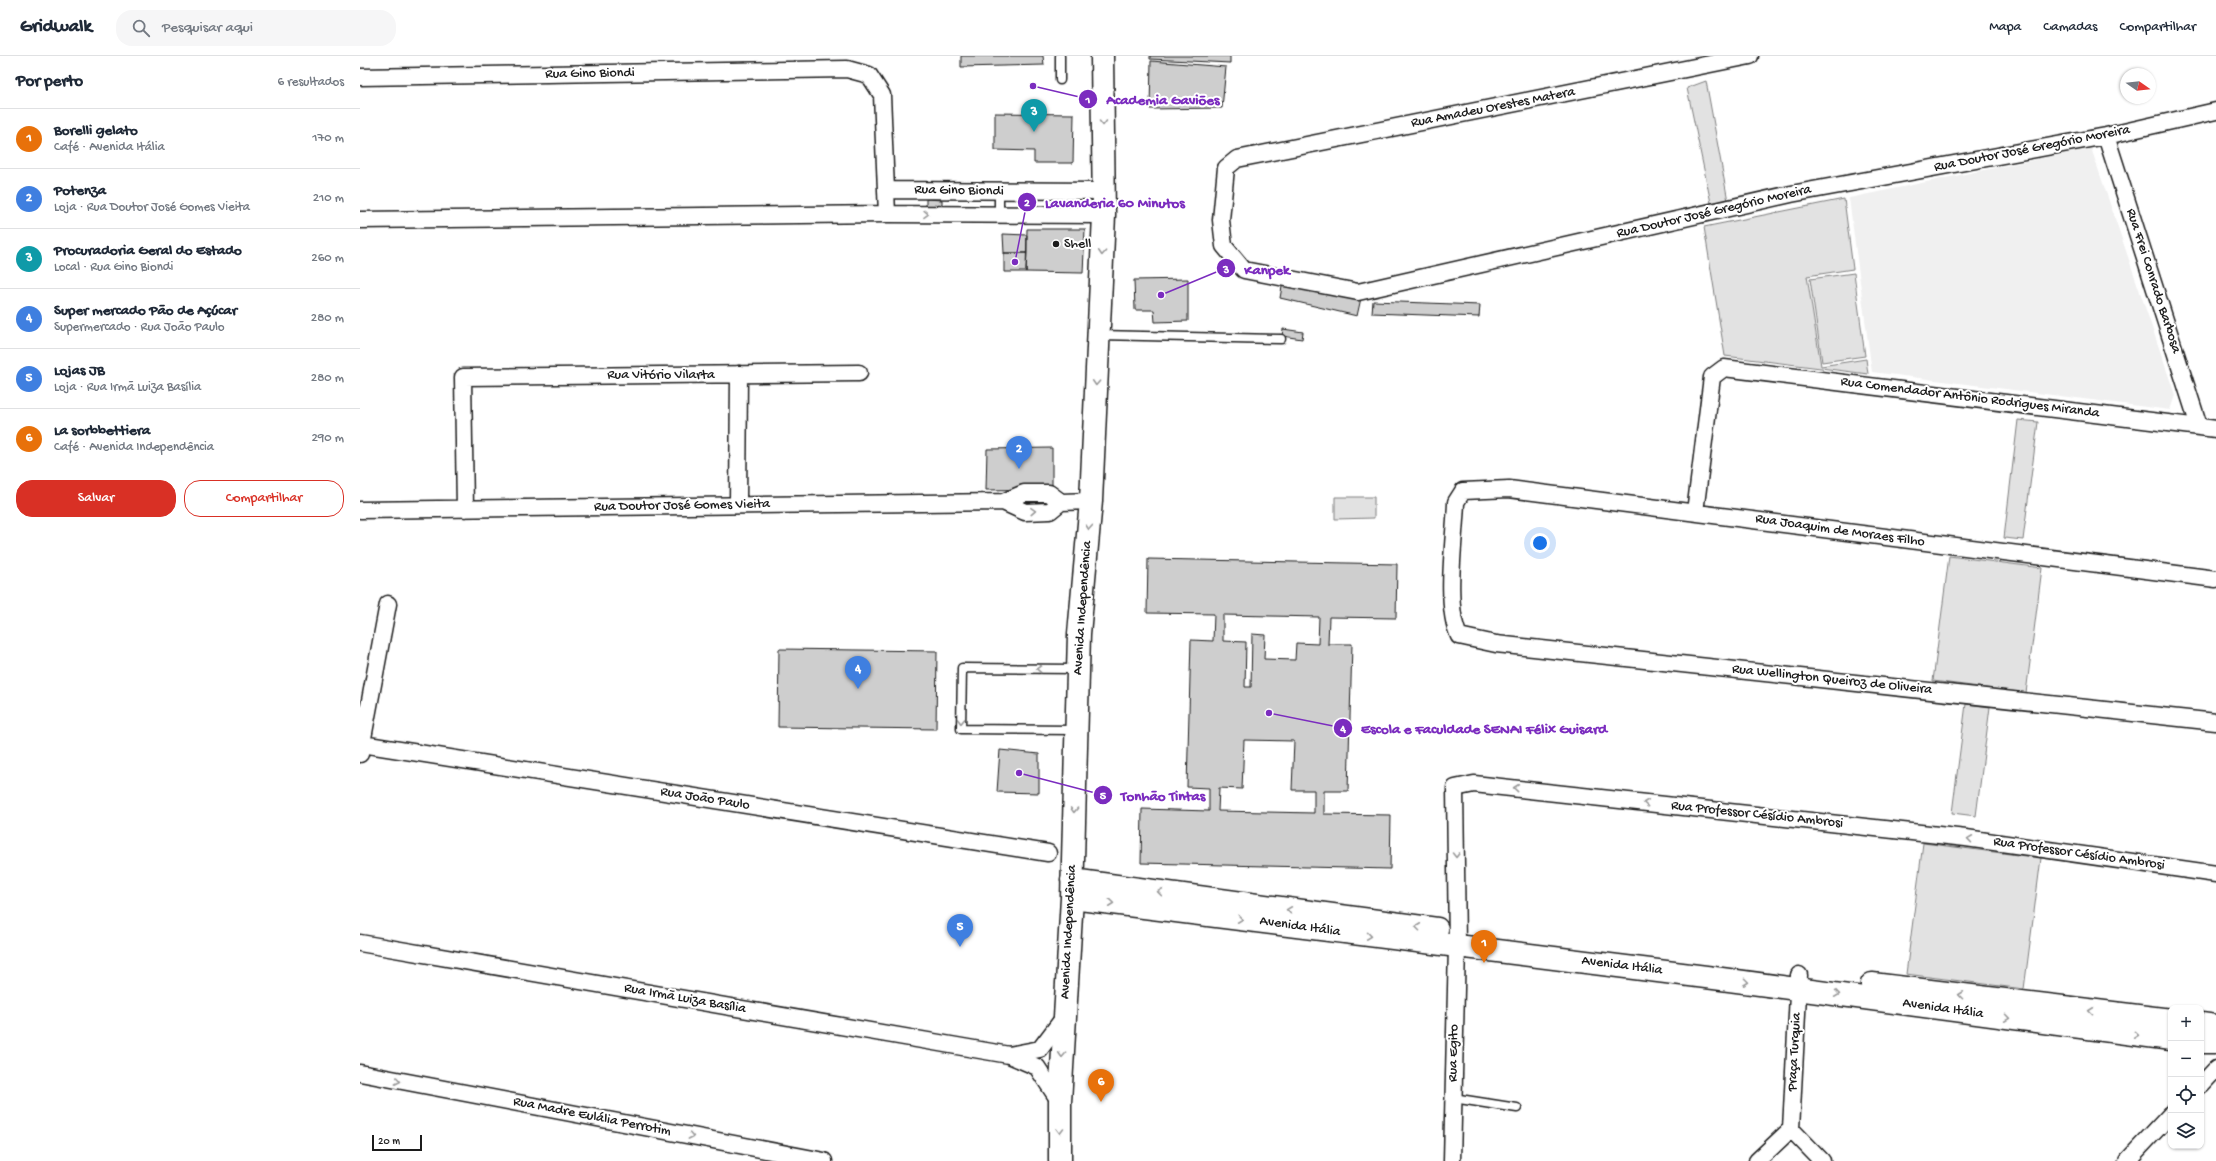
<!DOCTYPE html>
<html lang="pt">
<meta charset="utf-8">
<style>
:root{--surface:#fff;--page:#f6f6f7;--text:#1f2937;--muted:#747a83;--line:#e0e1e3;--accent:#d93025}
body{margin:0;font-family:"Gochi Hand",sans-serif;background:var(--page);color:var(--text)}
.controls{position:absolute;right:12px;bottom:12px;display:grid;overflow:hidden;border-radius:8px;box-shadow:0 1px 3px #0004}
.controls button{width:36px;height:36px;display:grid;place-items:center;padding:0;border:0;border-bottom:1px solid var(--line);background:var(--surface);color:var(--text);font:20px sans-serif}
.compass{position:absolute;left:1760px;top:12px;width:36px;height:36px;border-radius:50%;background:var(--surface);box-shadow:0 1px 3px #0004;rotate:104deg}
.scale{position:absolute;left:12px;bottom:10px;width:50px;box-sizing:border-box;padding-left:4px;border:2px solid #1c1c1c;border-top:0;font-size:11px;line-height:14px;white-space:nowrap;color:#1c1c1c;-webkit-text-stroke:3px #fff;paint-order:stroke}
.you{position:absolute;left:1180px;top:487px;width:14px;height:14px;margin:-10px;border:3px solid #fff;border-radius:50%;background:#1a73e8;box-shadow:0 0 0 6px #1a73e833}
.badge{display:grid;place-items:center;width:26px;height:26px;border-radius:50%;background:var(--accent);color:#fff;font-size:13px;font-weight:700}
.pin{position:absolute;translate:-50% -33px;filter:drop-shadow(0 1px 2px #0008)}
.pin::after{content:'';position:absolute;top:21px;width:14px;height:12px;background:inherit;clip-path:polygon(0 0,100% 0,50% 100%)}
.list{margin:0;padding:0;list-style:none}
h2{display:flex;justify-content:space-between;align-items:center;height:52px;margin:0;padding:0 16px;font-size:17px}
h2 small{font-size:13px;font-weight:400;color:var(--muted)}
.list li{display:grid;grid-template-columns:26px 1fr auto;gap:12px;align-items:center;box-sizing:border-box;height:60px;padding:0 16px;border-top:1px solid var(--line)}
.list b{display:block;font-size:15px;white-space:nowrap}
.list p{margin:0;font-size:13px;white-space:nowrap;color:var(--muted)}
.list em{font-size:13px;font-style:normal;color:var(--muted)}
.actions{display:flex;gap:8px;padding:12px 16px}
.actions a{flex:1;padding:9px 0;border:1px solid var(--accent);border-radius:16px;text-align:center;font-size:14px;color:var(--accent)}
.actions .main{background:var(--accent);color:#fff}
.icon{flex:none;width:22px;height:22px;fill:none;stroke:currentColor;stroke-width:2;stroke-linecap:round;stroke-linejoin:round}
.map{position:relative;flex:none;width:1856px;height:1105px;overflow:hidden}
header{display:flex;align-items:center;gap:24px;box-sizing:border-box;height:56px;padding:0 20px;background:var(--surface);border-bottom:1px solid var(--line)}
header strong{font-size:19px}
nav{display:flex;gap:22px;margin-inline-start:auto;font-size:14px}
.search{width:280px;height:36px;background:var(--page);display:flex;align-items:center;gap:10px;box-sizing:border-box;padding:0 14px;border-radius:16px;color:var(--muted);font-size:15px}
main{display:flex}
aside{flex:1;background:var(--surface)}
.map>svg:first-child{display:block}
.built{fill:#f0f0f0}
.green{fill:#e2e2e2;stroke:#7f7f7f}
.building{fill:#cecece;stroke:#1c1c1c;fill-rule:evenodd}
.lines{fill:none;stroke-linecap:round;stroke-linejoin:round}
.service-casing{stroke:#1c1c1c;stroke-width:11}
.minor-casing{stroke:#1c1c1c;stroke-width:19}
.secondary-casing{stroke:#1c1c1c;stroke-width:25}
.service{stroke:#fff;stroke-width:8}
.minor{stroke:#fff;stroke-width:16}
.secondary{stroke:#fff;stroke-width:22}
.oneway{stroke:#999}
.poi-dot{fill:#1c1c1c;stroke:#fff;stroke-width:1.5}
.labels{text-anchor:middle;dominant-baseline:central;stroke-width:4;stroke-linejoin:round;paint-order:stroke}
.street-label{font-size:14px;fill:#1c1c1c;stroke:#fff}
.poi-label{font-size:14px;fill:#1c1c1c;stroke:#fff;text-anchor:start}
.leader{fill:none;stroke:#7b2cbf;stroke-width:1.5}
.callout-dot{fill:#7b2cbf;stroke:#fff;stroke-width:1.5}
.mark-label{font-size:12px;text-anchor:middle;font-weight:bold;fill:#fff}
.callout-label{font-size:15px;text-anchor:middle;font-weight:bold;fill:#7b2cbf;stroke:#fff;stroke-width:4;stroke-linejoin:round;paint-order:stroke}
</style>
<header>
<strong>Gridwalk</strong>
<div class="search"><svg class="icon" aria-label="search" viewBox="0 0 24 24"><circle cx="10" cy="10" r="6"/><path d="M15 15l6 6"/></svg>Pesquisar aqui</div>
<nav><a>Mapa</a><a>Camadas</a><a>Compartilhar</a></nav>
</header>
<main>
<aside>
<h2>Por perto<small>6 resultados</small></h2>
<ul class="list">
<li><span class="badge" style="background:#e8710a">1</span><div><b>Borelli gelato</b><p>Café · Avenida Itália</p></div><em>170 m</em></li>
<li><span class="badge" style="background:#3f7fe0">2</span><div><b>Potenza</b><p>Loja · Rua Doutor José Gomes Vieita</p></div><em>210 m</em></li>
<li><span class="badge" style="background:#0f9aa8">3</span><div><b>Procuradoria Geral do Estado</b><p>Local · Rua Gino Biondi</p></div><em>260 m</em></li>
<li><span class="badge" style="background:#3f7fe0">4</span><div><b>Super mercado Pão de Açúcar</b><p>Supermercado · Rua João Paulo</p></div><em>280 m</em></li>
<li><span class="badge" style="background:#3f7fe0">5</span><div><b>Lojas JB</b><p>Loja · Rua Irmã Luiza Basília</p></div><em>280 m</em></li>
<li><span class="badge" style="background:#e8710a">6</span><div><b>La sorbbettiera</b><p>Café · Avenida Independência</p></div><em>290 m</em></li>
</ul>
<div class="actions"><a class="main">Salvar</a><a>Compartilhar</a></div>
</aside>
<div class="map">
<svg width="1856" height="1105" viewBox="0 0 1856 1105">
<rect width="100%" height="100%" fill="#fff"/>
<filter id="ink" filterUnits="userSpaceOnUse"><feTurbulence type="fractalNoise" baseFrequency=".025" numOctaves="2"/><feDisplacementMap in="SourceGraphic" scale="8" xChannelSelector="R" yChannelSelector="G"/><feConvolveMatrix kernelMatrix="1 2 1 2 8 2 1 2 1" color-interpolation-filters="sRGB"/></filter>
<g filter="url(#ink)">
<!-- built -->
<path class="built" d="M1731,92L1815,339L1810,354L1512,316L1489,142Z"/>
<!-- green -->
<path class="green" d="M1346,25L1368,145L1351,147L1327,32Z
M1484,143L1493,213L1447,220L1461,310L1506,303L1508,318L1365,300L1344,171Z
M1494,217L1505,300L1462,306L1450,223Z
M1658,364L1678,366L1663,484L1644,482Z
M975,441H1014V462L975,463Z
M1589,500L1682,512L1666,637L1573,625Z
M1606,648L1630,651L1616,760L1592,757Z
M1563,787L1681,802L1664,933L1546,918Z"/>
<!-- building -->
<path class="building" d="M601,0H683L684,9L601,11Z
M790,0H870V7L790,3Z
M791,5L866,11L862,52L790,53Z
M635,57L714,58L713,107H674V95L635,94Z
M566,143L582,144V152H566Z
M667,173H725L723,217L666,216Z
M643,178L667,179V197H644Z
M644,197H667L666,216H644Z
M828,223V265L795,266L794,254H775L774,224Z
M923,225L1001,242L997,260L920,242Z
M1013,245L1120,249L1119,261L1012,257Z
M923,273L943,276L942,283L922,280Z
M692,392V433L626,434L627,393Z
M684,441V451H668V442Z
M788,503L1037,508L1036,562L969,561L968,588H992L988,735H964V758L1031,759L1030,813L781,807L782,753L849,755V732L827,731L831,584L853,585L854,558L787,557ZM863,559L959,561L958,588L936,587L935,604L904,603L905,579L892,578L891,631H885L886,586L863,585ZM884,684L934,685L932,734H954V757L858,755L859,732L882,733Z
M419,593L577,595L576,673L418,671Z
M640,694L679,698V737L637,736Z"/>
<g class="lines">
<!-- service casing -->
<g class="service-casing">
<path id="service" d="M700,0V24
M639,135V160
M739,279L921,283
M715,674L601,673L602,612L718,613
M1093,1042L1157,1052"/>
</g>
<!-- minor casing -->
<g class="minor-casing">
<path id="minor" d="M1390,0L877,103L866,112L861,164L864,190L884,214L998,236L1431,138L1746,80L1856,55
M0,21L487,13L509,19L522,39L527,158
M1746,80L1839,370
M527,134L744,135
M0,164L527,158L744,159
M643,446L665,456L690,455L701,446L731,445
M378,449L379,318
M105,453L103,321L499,317
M0,454L643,446L664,437H689L701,446
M1335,456L1352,321L1364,312L1856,373
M1856,523L1149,433L1103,435L1096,446C1095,481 1084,549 1099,580L1136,588L1856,666
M2,688L688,797
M0,698L28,548
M0,887L649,999L677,1011L700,1046
M649,999L680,993L705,960
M0,1017L464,1105
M1841,1029L1856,1013
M1431,1073L1439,919
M1431,1073L1462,1105
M1092,1105L1097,890L1095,732L1114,728L1606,782L1856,818
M1397,1105L1431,1073
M1767,1105L1811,1058"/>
</g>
<!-- secondary casing -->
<g class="secondary-casing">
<path id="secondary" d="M712,824L1077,873
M712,842L1354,922L1811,983
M1512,928L1811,964
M1841,968L1856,970
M1841,986H1856
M700,1105V1046L712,842L719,578L731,445L744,159L742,0"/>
</g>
<!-- service -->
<use href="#service" class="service"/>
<!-- minor -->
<use href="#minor" class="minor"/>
<!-- secondary -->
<use href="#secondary" class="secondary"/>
</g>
<!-- one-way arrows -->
<defs><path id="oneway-chevron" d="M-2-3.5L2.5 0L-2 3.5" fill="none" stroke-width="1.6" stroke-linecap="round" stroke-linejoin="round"/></defs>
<g class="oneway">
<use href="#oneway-chevron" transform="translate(743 67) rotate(89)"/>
<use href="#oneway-chevron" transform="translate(566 158) rotate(1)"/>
<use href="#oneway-chevron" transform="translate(742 197) rotate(93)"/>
<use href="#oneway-chevron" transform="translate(736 327) rotate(93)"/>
<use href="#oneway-chevron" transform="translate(673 455) rotate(-3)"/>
<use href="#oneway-chevron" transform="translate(729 471) rotate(95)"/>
<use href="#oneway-chevron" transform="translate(679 613) rotate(-179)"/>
<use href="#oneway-chevron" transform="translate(601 665) rotate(91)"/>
<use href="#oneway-chevron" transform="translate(1156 732) rotate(-174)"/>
<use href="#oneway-chevron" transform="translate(1286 747) rotate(-174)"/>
<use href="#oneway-chevron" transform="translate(714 754) rotate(92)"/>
<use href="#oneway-chevron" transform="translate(1610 783) rotate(-172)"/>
<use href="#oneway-chevron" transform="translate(1096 799) rotate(89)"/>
<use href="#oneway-chevron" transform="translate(800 836) rotate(-172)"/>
<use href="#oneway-chevron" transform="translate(751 847) rotate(6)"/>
<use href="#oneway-chevron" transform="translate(929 854) rotate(-172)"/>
<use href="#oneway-chevron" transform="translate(880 863) rotate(8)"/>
<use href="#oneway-chevron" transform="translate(1058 871) rotate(-173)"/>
<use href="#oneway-chevron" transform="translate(1009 880) rotate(8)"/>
<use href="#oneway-chevron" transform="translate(1386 926) rotate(7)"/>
<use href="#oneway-chevron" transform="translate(1477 938) rotate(8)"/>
<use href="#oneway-chevron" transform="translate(1601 939) rotate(-173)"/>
<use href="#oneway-chevron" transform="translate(1731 955) rotate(-173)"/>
<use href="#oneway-chevron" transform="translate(1647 962) rotate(8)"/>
<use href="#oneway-chevron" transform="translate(1776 979) rotate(6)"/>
<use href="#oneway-chevron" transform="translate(702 999) rotate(93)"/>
<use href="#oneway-chevron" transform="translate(38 1025) rotate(11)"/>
<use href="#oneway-chevron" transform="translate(700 1075) rotate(90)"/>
<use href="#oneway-chevron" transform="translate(331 1080) rotate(11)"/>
</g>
</g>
<!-- markers -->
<circle class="poi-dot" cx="696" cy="188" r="4"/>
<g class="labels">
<!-- street labels -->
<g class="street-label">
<text transform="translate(230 18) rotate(-1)">Rua Gino Biondi</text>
<text transform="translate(1133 52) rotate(-11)">Rua Amadeu Orestes Matera</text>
<text transform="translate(1672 93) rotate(-11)">Rua Doutor José Gregório Moreira</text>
<text transform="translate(599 135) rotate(1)">Rua Gino Biondi</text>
<text transform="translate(1354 156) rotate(-13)">Rua Doutor José Gregório Moreira</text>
<text transform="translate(1793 225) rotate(72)">Rua Frei Conrado Barbosa</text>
<text x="301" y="319">Rua Vitório Vilarta</text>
<text transform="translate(1610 342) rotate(7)">Rua Comendador Antônio Rodrigues Miranda</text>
<text transform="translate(322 450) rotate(-1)">Rua Doutor José Gomes Vieita</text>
<text transform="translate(1480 475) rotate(8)">Rua Joaquim de Moraes Filho</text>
<text transform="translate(723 552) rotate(-86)">Avenida Independência</text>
<text transform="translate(1472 624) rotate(6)">Rua Wellington Queiroz de Oliveira</text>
<text transform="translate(345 743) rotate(9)">Rua João Paulo</text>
<text transform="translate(1397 759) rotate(6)">Rua Professor Césídio Ambrosi</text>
<text transform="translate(1719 798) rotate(8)">Rua Professor Césídio Ambrosi</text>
<text transform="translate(940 871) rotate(8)">Avenida Itália</text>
<text transform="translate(709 876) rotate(-87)">Avenida Independência</text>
<text transform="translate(1262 910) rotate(7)">Avenida Itália</text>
<text transform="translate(325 943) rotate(10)">Rua Irmã Luiza Basília</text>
<text transform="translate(1583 953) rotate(8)">Avenida Itália</text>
<text transform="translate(1435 996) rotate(-87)">Praça Turquia</text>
<text transform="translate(1094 997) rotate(-89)">Rua Egito</text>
<text transform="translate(232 1061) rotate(11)">Rua Madre Eulália Perrotim</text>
</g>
<!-- poi labels -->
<g class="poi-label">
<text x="704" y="188">Shell</text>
</g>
</g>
<!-- callouts -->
<path class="leader" d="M673 30L728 43M655 206L667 146M801 239L866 212M909 657L983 672M659 717L743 739"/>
<g class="callout-dot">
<circle cx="673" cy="30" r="4"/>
<circle cx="655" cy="206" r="4"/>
<circle cx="801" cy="239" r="4"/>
<circle cx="909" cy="657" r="4"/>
<circle cx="659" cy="717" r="4"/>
<circle cx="728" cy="43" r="10"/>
<circle cx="667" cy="146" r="10"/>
<circle cx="866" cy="212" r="10"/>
<circle cx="983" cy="672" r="10"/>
<circle cx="743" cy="739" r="10"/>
</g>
<g class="mark-label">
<text x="728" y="47">1</text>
<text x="667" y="150">2</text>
<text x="866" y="217">3</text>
<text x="983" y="676">4</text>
<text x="743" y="743">5</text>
</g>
<g class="callout-label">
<text x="803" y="48">Academia Gaviões</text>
<text x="755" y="151">Lavanderia 60 Minutos</text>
<text x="907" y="218">Kanpek</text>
<text x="1124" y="677">Escola e Faculdade SENAI Félix Guisard</text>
<text x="803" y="744">Tonhão Tintas</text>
</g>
</svg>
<div class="controls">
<button>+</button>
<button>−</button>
<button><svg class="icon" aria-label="locate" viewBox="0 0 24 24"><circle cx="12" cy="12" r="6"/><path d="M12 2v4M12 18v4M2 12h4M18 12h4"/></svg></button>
<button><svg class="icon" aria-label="layers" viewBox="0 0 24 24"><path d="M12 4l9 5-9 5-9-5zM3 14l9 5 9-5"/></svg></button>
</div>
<svg class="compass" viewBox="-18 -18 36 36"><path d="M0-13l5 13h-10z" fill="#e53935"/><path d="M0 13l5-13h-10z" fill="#747a83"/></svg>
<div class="scale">20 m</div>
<div class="you"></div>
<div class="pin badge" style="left:1124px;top:907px;background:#e8710a">1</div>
<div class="pin badge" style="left:659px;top:413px;background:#3f7fe0">2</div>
<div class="pin badge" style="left:674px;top:76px;background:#0f9aa8">3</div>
<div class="pin badge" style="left:498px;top:633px;background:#3f7fe0">4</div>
<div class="pin badge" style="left:600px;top:891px;background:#3f7fe0">5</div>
<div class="pin badge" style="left:741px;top:1046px;background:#e8710a">6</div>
</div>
</main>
